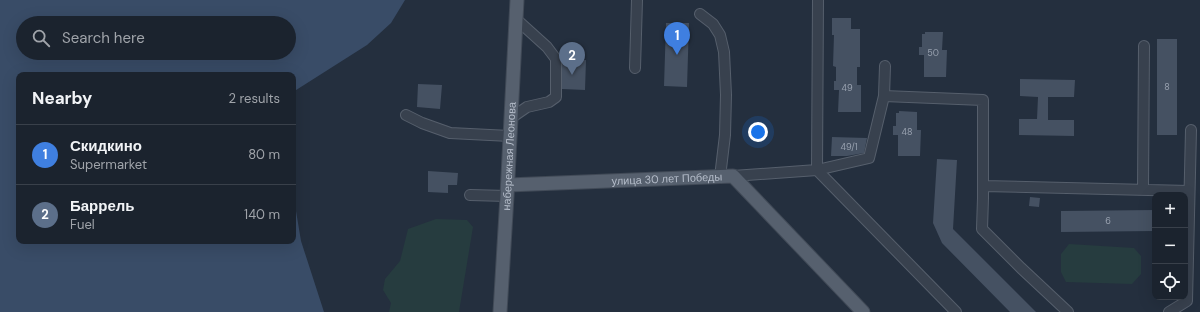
<!DOCTYPE html>
<meta charset="utf-8">
<style>
:root{--surface:#1b232e;--page:#282f3a;--text:#f1f3f6;--muted:#a0a4aa;--line:#39404a;--accent:#db2777}
body{margin:0;font-family:"DM Sans",sans-serif;background:var(--page);color:var(--text)}
.controls{position:absolute;right:12px;bottom:12px;display:grid;overflow:hidden;border-radius:8px;box-shadow:0 4px 16px #0002}
.controls button{width:36px;height:36px;display:grid;place-items:center;padding:0;border:0;border-bottom:1px solid var(--line);background:var(--surface);color:var(--text);font:20px sans-serif}
.you{position:absolute;left:758px;top:132px;width:14px;height:14px;margin:-10px;border:3px solid #fff;border-radius:50%;background:#1a73e8;box-shadow:0 0 0 6px #1a73e833}
.badge{display:grid;place-items:center;width:26px;height:26px;border-radius:50%;background:var(--accent);color:#fff;font-size:13px;font-weight:700}
.pin{position:absolute;translate:-50% -33px;filter:drop-shadow(0 1px 2px #0008)}
.pin::after{content:'';position:absolute;top:21px;width:14px;height:12px;background:inherit;clip-path:polygon(0 0,100% 0,50% 100%)}
.list{margin:0;padding:0;list-style:none}
h2{display:flex;justify-content:space-between;align-items:center;height:52px;margin:0;padding:0 16px;font-size:17px}
h2 small{font-size:13px;font-weight:400;color:var(--muted)}
.list li{display:grid;grid-template-columns:26px 1fr auto;gap:12px;align-items:center;box-sizing:border-box;height:60px;padding:0 16px;border-top:1px solid var(--line)}
.list b{display:block;font-size:15px;white-space:nowrap}
.list p{margin:0;font-size:13px;white-space:nowrap;color:var(--muted)}
.list em{font-size:13px;font-style:normal;color:var(--muted)}
.icon{flex:none;width:22px;height:22px;fill:none;stroke:currentColor;stroke-width:2;stroke-linecap:round;stroke-linejoin:round}
.map{position:relative;flex:none;width:1200px;height:312px;overflow:hidden}
.search{position:absolute;background:var(--surface);box-shadow:0 4px 16px #0002;left:16px;top:16px;width:280px;height:44px;display:flex;align-items:center;gap:10px;box-sizing:border-box;padding:0 14px;border-radius:22px;color:var(--muted);font-size:15px}
.panel{position:absolute;background:var(--surface);box-shadow:0 4px 16px #0002;left:16px;top:72px;width:280px;height:172px;border-radius:8px}
.map>svg:first-child{display:block}
.green{fill:#263c3f}
.water{fill:#394c67;fill-rule:evenodd}
.building{fill:#455162}
.lines{fill:none;stroke-linecap:round;stroke-linejoin:round}
.minor-casing{stroke:#565f6c;stroke-width:12}
.major-casing{stroke:#414a57;stroke-width:15}
.minor{stroke:#38414e;stroke-width:10}
.major{stroke:#56606e;stroke-width:13}
.labels{text-anchor:middle;dominant-baseline:central;stroke-width:4;stroke-linejoin:round;paint-order:stroke}
.number-label{font-size:9px;fill:#98a1af}
.street-label{font-size:11px;fill:#b4bcc9;stroke:#1d2633}
</style>
<div class="map">
<svg width="1200" height="312" viewBox="0 0 1200 312">
<rect width="100%" height="100%" fill="#242f3e"/>
<!-- green -->
<path class="green" d="M436,219L467,220L473,227L459,312H389L391,303L383,290L385,279L400,261L408,229Z
M1069,244L1134,248L1141,256V274L1132,284L1066,282L1061,272V254Z"/>
<!-- water -->
<path class="water" d="M0,0H405L391,23L367,45L293,92V75H19V241H293V193L301,241L324,312H0ZM23,23H289V53H23Z"/>
<!-- building -->
<path class="building" d="M832,18H851V29H860V67H857V85H861V112H838L839,90H834V81H836V67L833,66L834,35H832Z
M666,23H689L687,87L664,86Z
M925,32H943L942,50H947L946,77H924V55H919V47H922V34H925Z
M1157,39H1177V135H1157Z
M562,59L586,60L585,90L562,89Z
M1020,79L1075,80L1074,97H1048V120H1074V136L1019,135V119H1037L1038,97L1020,96Z
M418,84L442,85L440,109L417,107Z
M899,111L917,112V130H921L920,156H898V135H893V126H896V113H899Z
M832,137L867,138L864,153L847,156H831Z
M937,159L957,160L953,229L1036,312H1010L942,243L933,223Z
M428,171L458,173L457,185H448V193L428,192Z
M1030,197L1040,198L1039,207L1029,206Z
M1155,210V231L1061,232V211Z"/>
<g class="lines">
<!-- minor casing -->
<g class="minor-casing">
<path id="minor" d="M818,0L817,170L869,158L884,96L983,100V198L982,229L1021,268L1068,312
M700,14L713,24L720,35L724,52L726,95L725,135L720,177
M635,68L637,0
M884,96L885,66
M406,115L422,123L450,133L510,136
M511,118L527,107L549,102L556,97V59L547,47L516,19
M733,176L817,170L956,312
M983,186L1189,191
M1143,189L1144,46
M470,195L507,196
M1169,312L1187,301L1191,130"/>
</g>
<!-- major casing -->
<g class="major-casing">
<g id="major">
<path id="s1" d="M508,185L733,176L863,312"/>
<path id="s2" d="M500,312L507,196L517,0"/>
</g>
</g>
<!-- minor -->
<use href="#minor" class="minor"/>
<!-- major -->
<use href="#major" class="major"/>
</g>
<g class="labels">
<!-- number labels -->
<g class="number-label">
<text x="933" y="53">50</text>
<text x="1167" y="87">8</text>
<text x="847" y="88">49</text>
<text x="907" y="132">48</text>
<text x="849" y="147">49/1</text>
<text x="1108" y="221">6</text>
</g>
<!-- street labels -->
<g class="street-label">
<text stroke="none"><textPath href="#s2" startOffset="156">набережная Леонова</textPath></text>
<text stroke="none"><textPath href="#s1" startOffset="159">улица 30 лет Победы</textPath></text>
</g>
</g>
</svg>
<div class="controls">
<button>+</button>
<button>−</button>
<button><svg class="icon" aria-label="locate" viewBox="0 0 24 24"><circle cx="12" cy="12" r="6"/><path d="M12 2v4M12 18v4M2 12h4M18 12h4"/></svg></button>
</div>
<div class="you"></div>
<div class="pin badge" style="left:677px;top:55px;background:#3f7fe0">1</div>
<div class="pin badge" style="left:572px;top:75px;background:#5c6f8a">2</div>
<div class="search"><svg class="icon" aria-label="search" viewBox="0 0 24 24"><circle cx="10" cy="10" r="6"/><path d="M15 15l6 6"/></svg>Search here</div>
<section class="panel">
<h2>Nearby<small>2 results</small></h2>
<ul class="list">
<li><span class="badge" style="background:#3f7fe0">1</span><div><b>Скидкино</b><p>Supermarket</p></div><em>80 m</em></li>
<li><span class="badge" style="background:#5c6f8a">2</span><div><b>Баррель</b><p>Fuel</p></div><em>140 m</em></li>
</ul>
</section>
</div>
